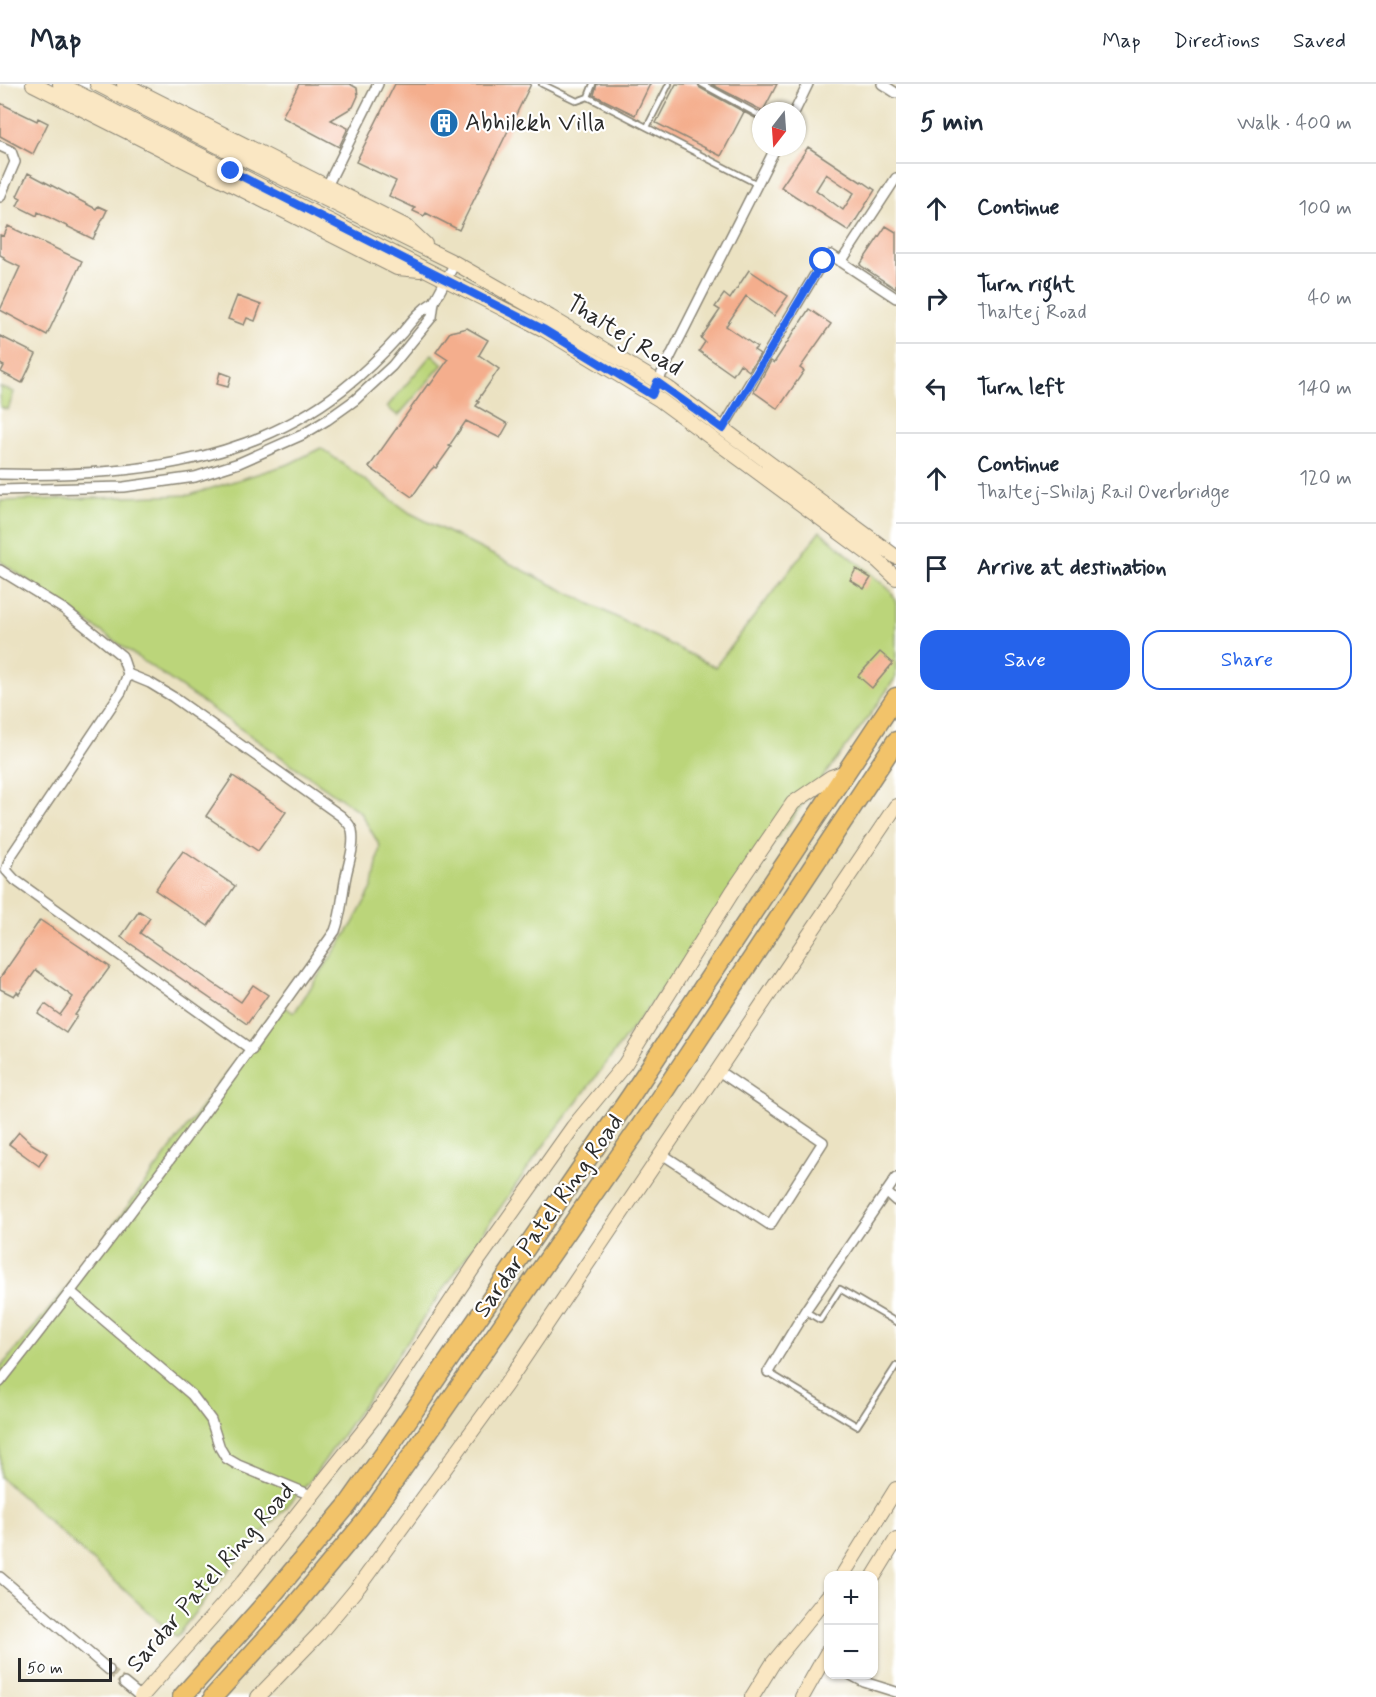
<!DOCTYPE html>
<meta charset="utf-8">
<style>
:root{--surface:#fff;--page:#f2f2f3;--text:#1f2937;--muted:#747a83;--line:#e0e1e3;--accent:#2563eb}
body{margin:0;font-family:Mynerve,sans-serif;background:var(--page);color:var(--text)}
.controls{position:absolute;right:18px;bottom:18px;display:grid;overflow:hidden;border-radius:12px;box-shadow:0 2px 4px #0004}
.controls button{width:54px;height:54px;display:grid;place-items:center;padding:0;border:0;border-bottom:2px solid var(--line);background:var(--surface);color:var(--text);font:30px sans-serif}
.compass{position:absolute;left:752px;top:18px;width:54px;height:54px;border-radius:50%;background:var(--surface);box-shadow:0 2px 4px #0004;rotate:197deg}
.scale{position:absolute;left:18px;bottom:15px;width:94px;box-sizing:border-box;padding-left:6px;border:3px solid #2b2b2b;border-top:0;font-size:16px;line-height:21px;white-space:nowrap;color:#2b2b2b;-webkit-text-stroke:4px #fff;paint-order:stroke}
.stop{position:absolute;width:18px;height:18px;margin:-14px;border:4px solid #2563eb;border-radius:50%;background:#fff}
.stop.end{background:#2563eb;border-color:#fff;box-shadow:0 2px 6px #0008}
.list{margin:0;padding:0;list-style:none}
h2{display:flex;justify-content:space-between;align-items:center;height:78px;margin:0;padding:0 24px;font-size:26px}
h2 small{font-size:20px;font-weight:400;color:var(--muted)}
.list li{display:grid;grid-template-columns:39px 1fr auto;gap:18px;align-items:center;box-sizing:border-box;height:90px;padding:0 24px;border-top:2px solid var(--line)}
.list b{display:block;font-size:22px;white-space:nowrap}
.list p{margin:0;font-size:20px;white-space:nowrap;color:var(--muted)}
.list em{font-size:20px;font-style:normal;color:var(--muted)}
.actions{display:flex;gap:12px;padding:18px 24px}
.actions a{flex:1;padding:14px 0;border:2px solid var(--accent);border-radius:18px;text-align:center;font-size:21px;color:var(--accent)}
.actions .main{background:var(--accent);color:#fff}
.icon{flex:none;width:33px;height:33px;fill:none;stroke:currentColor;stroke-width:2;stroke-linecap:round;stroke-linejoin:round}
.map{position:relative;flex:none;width:896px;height:1613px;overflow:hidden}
header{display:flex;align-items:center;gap:36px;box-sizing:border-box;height:84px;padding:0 30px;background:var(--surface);border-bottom:2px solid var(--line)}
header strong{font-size:28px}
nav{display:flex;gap:33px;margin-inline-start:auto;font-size:21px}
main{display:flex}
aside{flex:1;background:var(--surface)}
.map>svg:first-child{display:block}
.green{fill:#bbd57a;stroke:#738052;stroke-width:1.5}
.building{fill:#f4ae8d;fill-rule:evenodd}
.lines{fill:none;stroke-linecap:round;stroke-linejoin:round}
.street-tunnel{stroke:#c5bda4;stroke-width:9;stroke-dasharray:9 4.5;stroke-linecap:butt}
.lane-casing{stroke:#8b8676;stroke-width:8}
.street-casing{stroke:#8b8676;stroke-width:12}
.secondary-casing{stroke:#8b8676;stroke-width:16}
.highway-casing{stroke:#8b8676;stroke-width:21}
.lane{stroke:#fff;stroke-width:4.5}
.street{stroke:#fff;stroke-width:9}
.secondary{stroke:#fae7c3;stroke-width:14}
.highway{stroke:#f2c36a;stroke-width:18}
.route{stroke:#2563eb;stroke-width:8}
.labels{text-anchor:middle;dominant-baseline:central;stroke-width:4.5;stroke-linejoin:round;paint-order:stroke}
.poi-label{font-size:24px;fill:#2b2b2b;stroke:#fff;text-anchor:start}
.street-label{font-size:24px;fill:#2b2b2b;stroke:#fff}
</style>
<header>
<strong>Map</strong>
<nav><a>Map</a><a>Directions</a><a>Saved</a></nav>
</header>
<main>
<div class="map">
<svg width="896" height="1613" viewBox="0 0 896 1613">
<rect width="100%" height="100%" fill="#fff"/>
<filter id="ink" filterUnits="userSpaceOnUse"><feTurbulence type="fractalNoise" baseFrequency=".0167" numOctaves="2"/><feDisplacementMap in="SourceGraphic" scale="12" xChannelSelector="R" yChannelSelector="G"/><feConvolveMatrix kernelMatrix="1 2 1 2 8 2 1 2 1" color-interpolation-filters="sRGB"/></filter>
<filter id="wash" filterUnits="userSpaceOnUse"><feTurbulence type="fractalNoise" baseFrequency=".008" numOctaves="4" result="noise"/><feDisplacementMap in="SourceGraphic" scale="24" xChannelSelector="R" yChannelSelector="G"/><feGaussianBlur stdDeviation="1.35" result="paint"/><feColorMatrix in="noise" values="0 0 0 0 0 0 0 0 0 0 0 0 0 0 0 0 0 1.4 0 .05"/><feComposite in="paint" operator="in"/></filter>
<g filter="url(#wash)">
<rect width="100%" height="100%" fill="#ebe2c2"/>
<!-- green -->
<path class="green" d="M432,270L443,280L398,332L387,323Z
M0,303L14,308L8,326L0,323Z
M321,364L410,429L715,583L820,447L891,507L896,519V593L870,631L539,1068L311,1396L228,1486L176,1553L0,1393V1284L67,1204L279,919L294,929L352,841L373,802L380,762L360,728L0,477V417L190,411L289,380Z"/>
<g id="blocks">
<!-- building -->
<path class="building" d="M299,0H350L357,4L358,12L353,23L331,36L348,44L339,63L282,33Z
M395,0H531L459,146L426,129L424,132L413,127L415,124L389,112L396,97L356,78Z
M597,0H650L635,31L594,11Z
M676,0H698L700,4L759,36L744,28L721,72L656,39Z
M711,0H777L763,27Z
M0,19L37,37L38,34L48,39L33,70L0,52Z
M808,63L861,98L862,97L875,106L849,147L781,103ZM826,90L854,109L843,126L816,106Z
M28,89L96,125L98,122L107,126L93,155L38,128L37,132L17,122L21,114L17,112Z
M8,142L82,177L47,251L0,226L20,183L3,175L4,173L0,171V151L4,152Z
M886,142L896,148V205L860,181Z
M749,186L788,212L774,232L746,212L726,242L757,263L754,266L760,270L749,287L740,280L733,291L699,267L705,258L701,254L720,226L715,223L724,210L730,215Z
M237,212L261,221L255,237L247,234L244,241L228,235Z
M809,225L831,240L800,284L804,287L778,325L754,308L771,277L774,279Z
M467,244L488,256L479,271L499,285L477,317L479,318L476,322L508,340L500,354L466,337L449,362L451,363L436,384L434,383L430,387L412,413L369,383L428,300L430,301L448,276L436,268L450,248Z
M0,252L36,270L22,299L1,288L4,282L0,280Z
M220,288L231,292L228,303L217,300Z
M856,485L871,494L864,505L850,496Z
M880,568L893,579L872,604L858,592Z
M233,692L286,728L258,767L206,732Z
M183,767L235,802L208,842L155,806Z
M139,827L150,834L140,849L241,918L253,901L268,911L247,940L121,853Z
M40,836L110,883L75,931L77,932L66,949L38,930L45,920L60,931L73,913L36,886L19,910L17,908L14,912L0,905V894Z
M19,1048L32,1060L47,1069L39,1082L9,1060Z"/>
</g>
</g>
<g filter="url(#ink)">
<use href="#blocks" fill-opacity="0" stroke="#8b8676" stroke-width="1.5"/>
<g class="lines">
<!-- street-tunnel -->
<path class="street-tunnel" d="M109,1586L124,1599"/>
<!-- lane casing -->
<g class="lane-casing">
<path id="lane" d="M542,0L577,17L588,13
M593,0L588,13L757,100
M702,0L761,32
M647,43L669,0
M805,1227L820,1236L840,1205L896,1238
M768,1288L857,1342L896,1282"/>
</g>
<!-- street casing -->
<g class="street-casing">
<path id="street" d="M882,0L896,9
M795,27L808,0
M0,62L11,67L15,78L0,113
M327,102L378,0
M831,171L896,214
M841,178L896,94
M656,301L776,63
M723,344L823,177
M0,390C119,393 245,382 342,306C364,289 384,269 402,249C412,237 420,226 434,218
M0,406L124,403L195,393L239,379L302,351L327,336L355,316L392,282L432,233L434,218L455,179
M0,486L65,526L122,572L128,590L121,608L11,772L6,786L15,796L252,966
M662,1070L770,1141L823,1058L717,986
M886,1108L896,1117
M71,1208L192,1311L211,1336L220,1364L226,1374L238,1381L313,1412
M768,1288L805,1227L896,1094
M0,1298C116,1151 227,1000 335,847C342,829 342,811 346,792C349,777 355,762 352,746C350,740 345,736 341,732L173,613L150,599L128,590
M0,1493L109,1586
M849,1590L864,1598L896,1608
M124,1599L141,1613"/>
</g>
<!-- secondary casing -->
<g class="secondary-casing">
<path id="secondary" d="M33,0L397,184L420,186
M60,0L543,245L660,316L877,476L896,494
M97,0L220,63L455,179L550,233L668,304L896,473
M124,0L407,143L425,160
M842,1492L896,1405
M874,1492L896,1456
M141,1613L244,1497L372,1336L475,1181L573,1043L625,980L733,807L793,719L831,693L848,687
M258,1613L319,1550L359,1502L505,1302L896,722
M752,1613L773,1579L828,1512
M802,1613L828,1567"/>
</g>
<!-- highway casing -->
<g class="highway-casing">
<path id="highway" d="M182,1613L264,1521L347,1422L396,1353L630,1013L896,613
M213,1613L282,1537L367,1435L415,1367L659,1015L896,657"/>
</g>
<!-- lane -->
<use href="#lane" class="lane"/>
<!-- street -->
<use href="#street" class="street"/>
<!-- secondary -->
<use href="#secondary" class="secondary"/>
<!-- highway -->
<use href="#highway" class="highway"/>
</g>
</g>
<g class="lines" filter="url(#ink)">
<!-- route -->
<path class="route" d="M231,87L543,245L652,311L657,298L723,345L823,177"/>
</g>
<!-- icons -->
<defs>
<g id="building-disc" transform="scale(1.5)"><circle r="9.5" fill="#1f6fb2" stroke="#fff"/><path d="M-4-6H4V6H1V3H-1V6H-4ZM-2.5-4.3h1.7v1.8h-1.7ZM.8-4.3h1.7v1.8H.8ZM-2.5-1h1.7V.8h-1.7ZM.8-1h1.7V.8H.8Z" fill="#fff"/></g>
</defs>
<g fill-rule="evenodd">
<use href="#building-disc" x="444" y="39"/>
</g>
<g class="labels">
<!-- poi labels -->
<g class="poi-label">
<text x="465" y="39">Abhilekh Villa</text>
</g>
<!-- street labels -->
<g class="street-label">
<text transform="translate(624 252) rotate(32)">Thaltej Road</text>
<text transform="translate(549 1132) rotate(-55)">Sardar Patel Ring Road</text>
<text transform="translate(211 1494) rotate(-49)">Sardar Patel Ring Road</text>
</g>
</g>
</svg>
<div class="controls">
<button>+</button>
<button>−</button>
</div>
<svg class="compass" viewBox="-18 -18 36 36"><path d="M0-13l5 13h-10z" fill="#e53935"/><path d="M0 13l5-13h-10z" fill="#747a83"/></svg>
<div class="scale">50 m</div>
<div class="stop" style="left:823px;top:177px"></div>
<div class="stop end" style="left:231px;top:87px"></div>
</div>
<aside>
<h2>5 min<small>Walk · 400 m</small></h2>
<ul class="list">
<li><svg class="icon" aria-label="ahead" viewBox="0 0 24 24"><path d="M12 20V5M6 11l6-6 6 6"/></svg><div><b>Continue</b></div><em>100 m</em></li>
<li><svg class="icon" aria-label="right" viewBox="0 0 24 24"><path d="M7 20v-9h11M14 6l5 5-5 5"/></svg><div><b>Turn right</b><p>Thaltej Road</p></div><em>40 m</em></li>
<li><svg class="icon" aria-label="left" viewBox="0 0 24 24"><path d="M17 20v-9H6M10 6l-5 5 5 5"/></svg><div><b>Turn left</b></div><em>140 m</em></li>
<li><svg class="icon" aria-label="ahead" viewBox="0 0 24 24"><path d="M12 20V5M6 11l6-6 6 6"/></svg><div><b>Continue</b><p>Thaltej-Shilaj Rail Overbridge</p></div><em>120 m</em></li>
<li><svg class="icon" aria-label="arrive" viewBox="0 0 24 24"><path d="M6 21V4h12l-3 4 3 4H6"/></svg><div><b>Arrive at destination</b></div></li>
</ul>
<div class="actions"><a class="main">Save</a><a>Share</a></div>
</aside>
</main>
